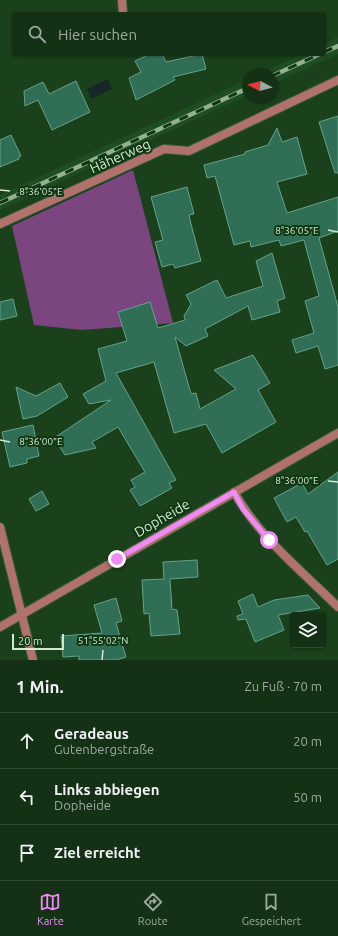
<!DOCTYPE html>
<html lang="de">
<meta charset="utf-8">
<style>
:root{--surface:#143115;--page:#213d22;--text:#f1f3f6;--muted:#9da9a0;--line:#334c34;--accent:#ef8bf6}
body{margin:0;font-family:Ubuntu,sans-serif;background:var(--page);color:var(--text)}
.controls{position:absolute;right:12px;bottom:12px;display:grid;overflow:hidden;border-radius:4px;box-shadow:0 1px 3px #0004}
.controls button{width:36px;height:36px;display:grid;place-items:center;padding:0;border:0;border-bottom:1px solid var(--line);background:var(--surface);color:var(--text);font:20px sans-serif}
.compass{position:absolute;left:242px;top:68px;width:36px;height:36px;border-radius:50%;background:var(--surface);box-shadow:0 1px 3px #0004;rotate:277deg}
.scale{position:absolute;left:12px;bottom:10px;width:52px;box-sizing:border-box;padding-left:4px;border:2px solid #d3e9d3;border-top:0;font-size:11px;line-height:14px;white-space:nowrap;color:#d3e9d3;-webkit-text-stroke:3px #0f3712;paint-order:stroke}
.stop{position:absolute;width:12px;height:12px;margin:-9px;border:3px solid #ef8bf6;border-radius:50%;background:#fff}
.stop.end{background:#ef8bf6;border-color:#fff;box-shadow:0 1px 4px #0008}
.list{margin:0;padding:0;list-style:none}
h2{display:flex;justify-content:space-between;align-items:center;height:52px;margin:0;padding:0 16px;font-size:17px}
h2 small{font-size:13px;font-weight:400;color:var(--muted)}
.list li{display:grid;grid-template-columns:26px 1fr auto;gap:12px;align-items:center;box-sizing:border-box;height:56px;padding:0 16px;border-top:1px solid var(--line)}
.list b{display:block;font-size:15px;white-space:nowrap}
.list p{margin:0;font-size:13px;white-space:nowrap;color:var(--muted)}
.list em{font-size:13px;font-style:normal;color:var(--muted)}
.icon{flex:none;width:22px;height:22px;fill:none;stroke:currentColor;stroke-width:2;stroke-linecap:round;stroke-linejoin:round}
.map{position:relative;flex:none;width:338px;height:660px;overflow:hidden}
.search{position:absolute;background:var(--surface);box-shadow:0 1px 3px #0004;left:12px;right:12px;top:12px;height:44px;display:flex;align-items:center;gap:10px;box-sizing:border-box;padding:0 14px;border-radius:4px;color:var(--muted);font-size:15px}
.sheet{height:220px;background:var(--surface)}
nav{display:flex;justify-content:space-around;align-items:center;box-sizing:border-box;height:56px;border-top:1px solid var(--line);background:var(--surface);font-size:11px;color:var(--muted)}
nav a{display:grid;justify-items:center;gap:2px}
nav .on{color:var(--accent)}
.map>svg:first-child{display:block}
.built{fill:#1f4d22}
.green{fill:#7b457f}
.water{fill:#152729}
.building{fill:#306f56;stroke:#65a388}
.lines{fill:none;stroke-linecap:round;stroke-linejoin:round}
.street-casing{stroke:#3b5f3d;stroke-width:10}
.street{stroke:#b1726d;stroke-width:8}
.rail-casing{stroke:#94b094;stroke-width:4.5}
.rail{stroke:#0f3712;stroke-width:3;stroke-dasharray:9;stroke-linecap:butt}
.route{stroke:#ef8bf6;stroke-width:5}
.ticks{fill:none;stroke:#d3e9d3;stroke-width:1.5}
.labels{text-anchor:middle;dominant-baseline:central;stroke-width:4;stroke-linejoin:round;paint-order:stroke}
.street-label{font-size:14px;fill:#d3e9d3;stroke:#0f3712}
.ticks-label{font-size:10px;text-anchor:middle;fill:#d3e9d3;stroke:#0f3712;stroke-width:4;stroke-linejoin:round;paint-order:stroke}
</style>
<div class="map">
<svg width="338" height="660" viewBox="0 0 338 660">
<rect width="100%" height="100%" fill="#1a411c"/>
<!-- built -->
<path class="built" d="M338,37V54L272,84V74H259L302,54H324V44Z
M248,79V95L0,210V195Z"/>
<!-- green -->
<path class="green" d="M133,170L173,323L82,330L34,325L12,226Z"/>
<!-- water -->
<path class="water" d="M108,79L112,89L91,99L87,89Z"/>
<!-- building -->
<path class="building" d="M150,54H162L166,62L202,54L206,69L173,77L175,80L136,100L129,78L141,72L135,61Z
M76,81L90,112L52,130L38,100L25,106L24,91L43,82L49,94Z
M338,116V173H335L319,122Z
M277,128L282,142L297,137L307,174L277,182L287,213L338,197V231L319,238L338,307V365L325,369L318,346L296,353L292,340L314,333L305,301L319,296L304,240L281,246L279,240L251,247L250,241L234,245L215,176L207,178L204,165L245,154V152L268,145Z
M11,135L21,156L19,157V159L0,167V140Z
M187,187L194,214L189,215L191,224L201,261L175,268L173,264L162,267L155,242L163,240L151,197Z
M272,253L285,298L277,301L280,312L252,320L248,306L205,329L208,336L186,346L175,337L191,394L196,393L200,409L236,389L214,370L253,355L270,383L258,390L276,422L222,453L206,424L174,433L154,362L116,373L176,480L169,483L172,488L140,506L130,490L135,487L131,480L145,472L118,427L92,442L96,448L65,455L54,438L111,400L89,404L83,394L106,381L98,349L127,341L118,312L150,302L158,328L185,320L184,316L191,304L186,295L217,280L226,298L263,286L256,261Z
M13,299L17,316L0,320V302Z
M60,383L68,397L37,416L23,419L16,387L36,396Z
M33,425L39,456L27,459V463L10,467L2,432Z
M338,472V559L327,565L307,531L305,532L296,517L287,522L274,498L302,483L308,494Z
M42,491L49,504L36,511L29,499Z
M197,560L198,577L170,579L172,609L177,610L180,634L151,636L149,613L144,614L142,580L164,579L163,562Z
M253,594L258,607L274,600L308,595L320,608L278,615L284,630L255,642L246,619L238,620L237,616L243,614L238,601Z
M116,598L122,621L116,623L126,657L116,660H79V656L63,657L61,636L102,633L94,605Z"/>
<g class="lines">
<!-- street casing -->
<g class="street-casing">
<path id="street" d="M122,0L123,14
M0,224L164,149L189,151L338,80
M234,492C259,537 302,571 338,607
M0,527L33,660
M0,627L338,433"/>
</g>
<!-- street -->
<use href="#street" class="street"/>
<!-- rail casing -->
<g class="rail-casing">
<path id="rail" d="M324,52L338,46
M272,76L320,54
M0,203L248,88"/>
</g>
<!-- rail -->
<use href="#rail" class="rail"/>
</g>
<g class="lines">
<!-- route -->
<path class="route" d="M117,559L234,492L243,509L269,540"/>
</g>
<!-- ticks -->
<path class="ticks" d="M0,190L10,191M328,230L338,232M0,440L10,442M328,481L338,482M102,660L103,650"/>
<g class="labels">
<!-- street labels -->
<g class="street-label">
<text transform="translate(120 156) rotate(-24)">Häherweg</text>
<text transform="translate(162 518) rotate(-30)">Dopheide</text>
</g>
</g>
<g class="ticks-label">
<text x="41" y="195">8°36'05"E</text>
<text x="297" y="234">8°36'05"E</text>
<text x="41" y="445">8°36'00"E</text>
<text x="297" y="484">8°36'00"E</text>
<text x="103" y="644">51°55'02"N</text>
</g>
</svg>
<div class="controls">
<button><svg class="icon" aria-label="layers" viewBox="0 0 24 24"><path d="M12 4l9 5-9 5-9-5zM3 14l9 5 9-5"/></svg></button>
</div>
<svg class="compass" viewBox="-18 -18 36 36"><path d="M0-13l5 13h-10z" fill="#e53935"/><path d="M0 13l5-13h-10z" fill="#9da9a0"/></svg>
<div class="scale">20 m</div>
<div class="stop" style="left:269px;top:540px"></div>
<div class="stop end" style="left:117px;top:559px"></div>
<div class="search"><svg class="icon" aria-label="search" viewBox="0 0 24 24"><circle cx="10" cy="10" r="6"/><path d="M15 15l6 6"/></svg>Hier suchen</div>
</div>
<section class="sheet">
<h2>1 Min.<small>Zu Fuß · 70 m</small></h2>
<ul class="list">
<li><svg class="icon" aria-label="ahead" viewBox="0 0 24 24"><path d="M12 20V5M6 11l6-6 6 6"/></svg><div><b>Geradeaus</b><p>Gutenbergstraße</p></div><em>20 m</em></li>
<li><svg class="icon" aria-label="left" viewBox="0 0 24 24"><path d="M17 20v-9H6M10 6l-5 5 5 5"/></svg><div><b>Links abbiegen</b><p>Dopheide</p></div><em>50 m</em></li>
<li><svg class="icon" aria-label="arrive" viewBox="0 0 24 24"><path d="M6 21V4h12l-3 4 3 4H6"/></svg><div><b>Ziel erreicht</b></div></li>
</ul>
</section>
<nav>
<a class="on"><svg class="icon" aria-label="map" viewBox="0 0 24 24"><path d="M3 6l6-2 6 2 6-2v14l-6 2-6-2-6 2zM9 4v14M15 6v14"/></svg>Karte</a>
<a><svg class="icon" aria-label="directions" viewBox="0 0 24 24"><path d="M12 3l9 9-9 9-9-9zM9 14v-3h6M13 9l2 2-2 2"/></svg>Route</a>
<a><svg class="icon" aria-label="saved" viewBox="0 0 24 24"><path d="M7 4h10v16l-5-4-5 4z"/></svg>Gespeichert</a>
</nav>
